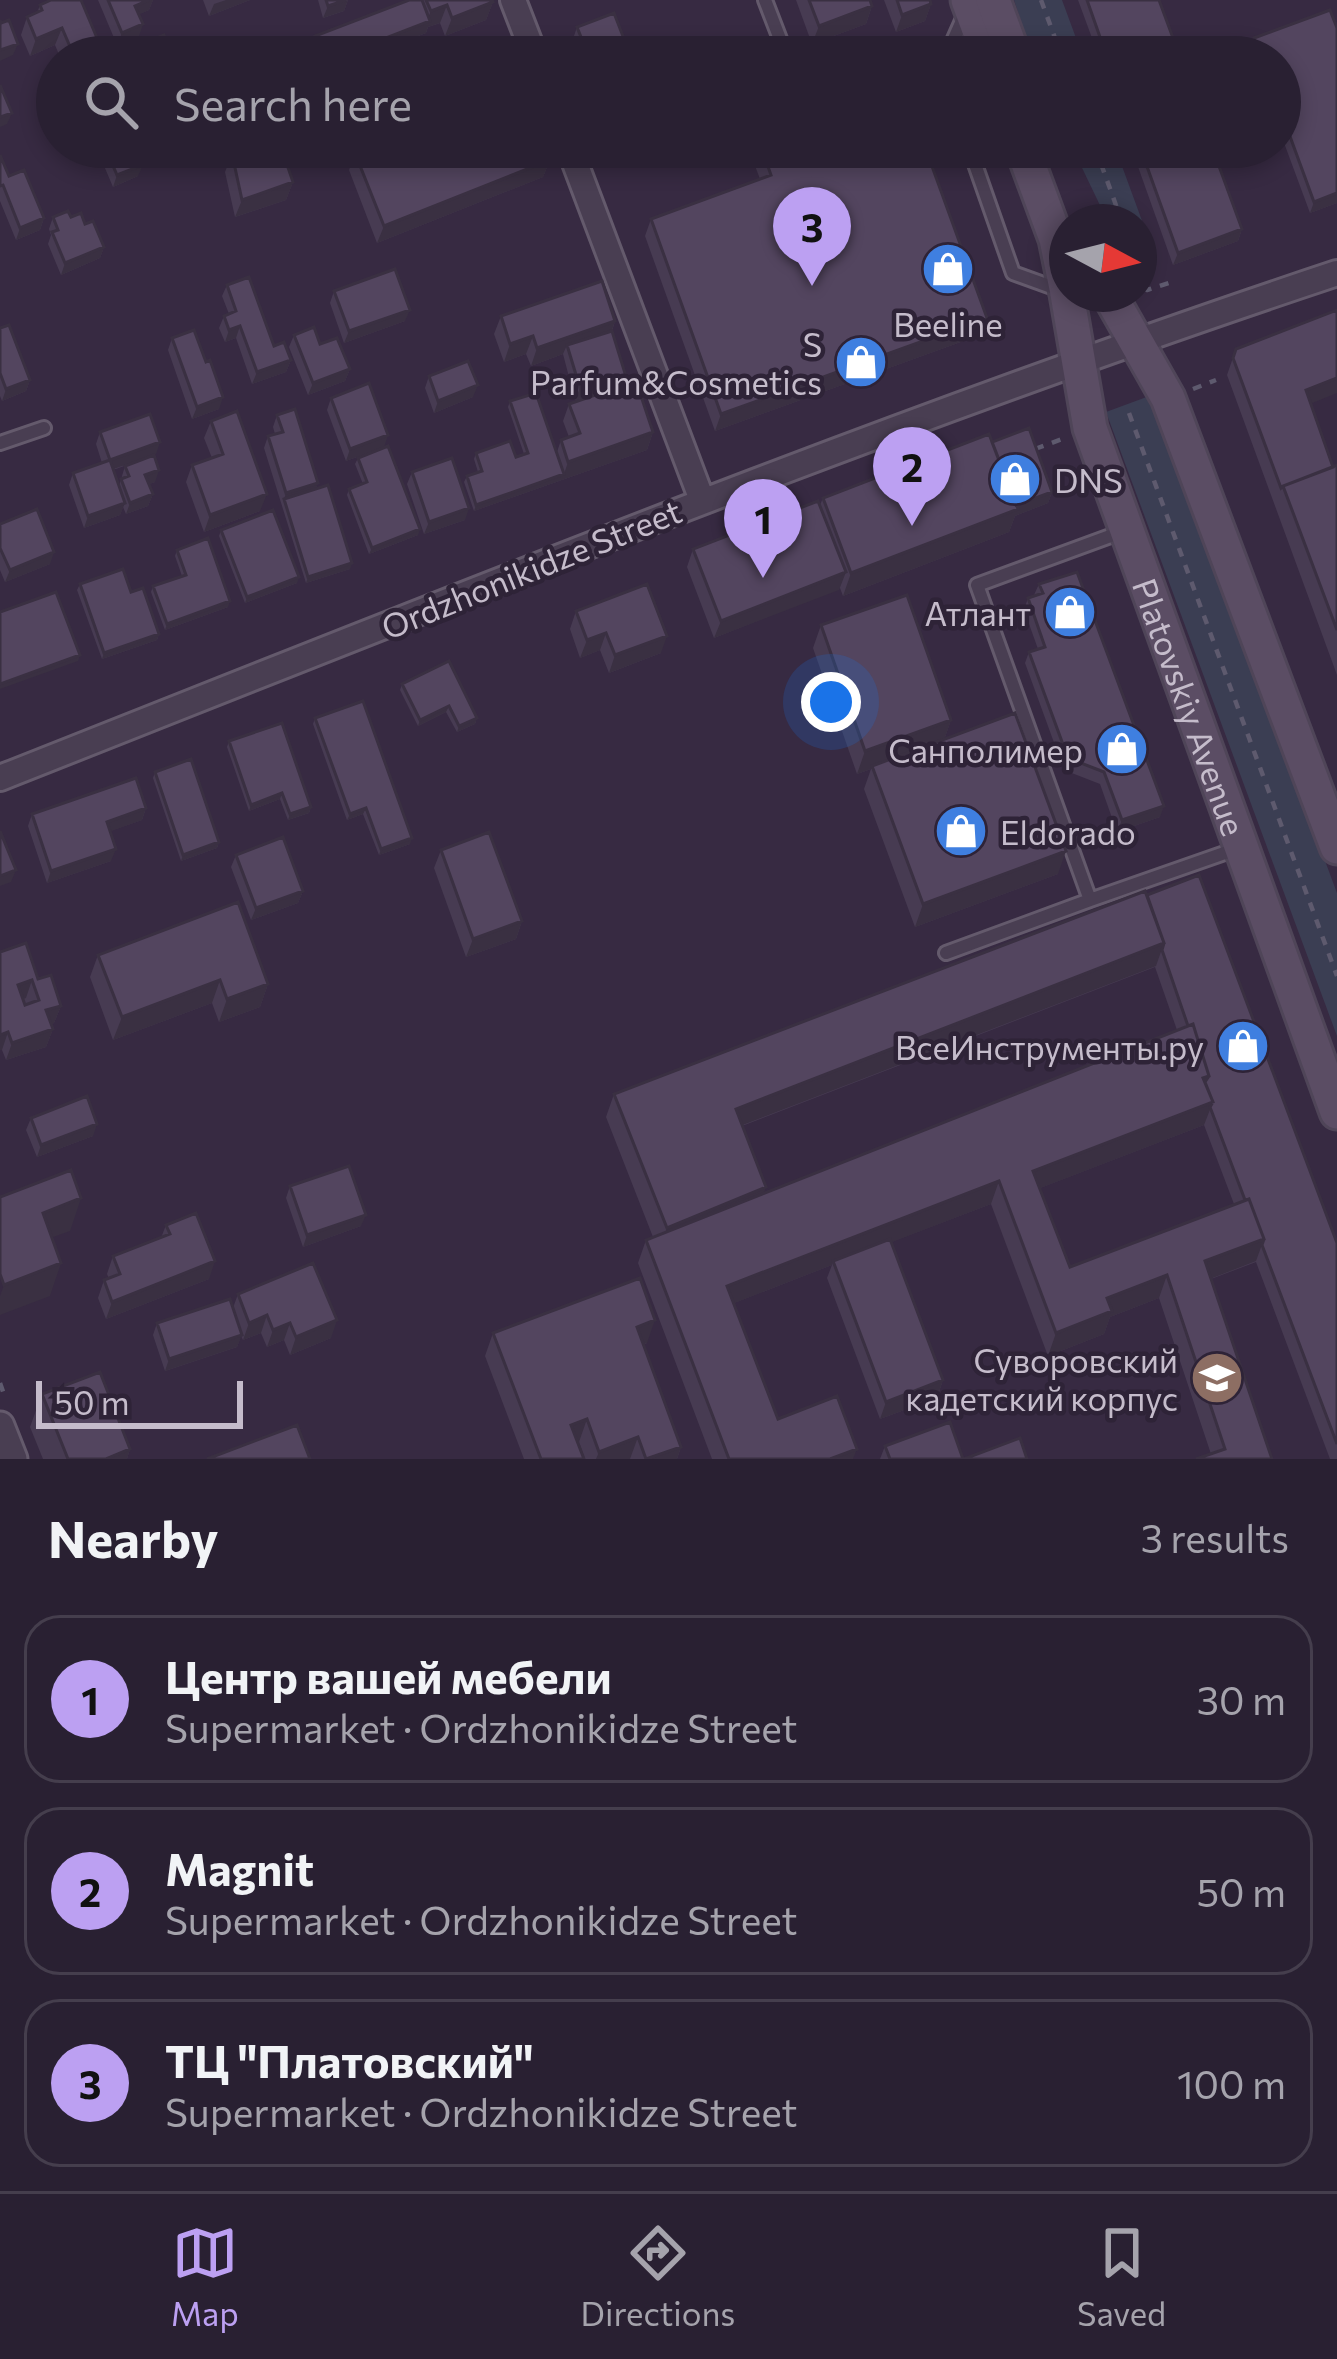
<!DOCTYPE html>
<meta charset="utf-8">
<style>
:root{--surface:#292032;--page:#31283a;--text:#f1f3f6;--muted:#a5a3ac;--line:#453e4d;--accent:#bca0f2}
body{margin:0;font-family:Commissioner,sans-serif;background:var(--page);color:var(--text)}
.compass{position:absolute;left:1049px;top:204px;width:108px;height:108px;border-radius:50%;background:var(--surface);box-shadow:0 6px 18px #0003;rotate:97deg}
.scale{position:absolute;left:36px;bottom:30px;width:207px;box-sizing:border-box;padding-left:12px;border:6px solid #c5bccb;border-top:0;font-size:33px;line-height:42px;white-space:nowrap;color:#c5bccb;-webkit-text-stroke:9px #2e2337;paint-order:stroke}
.you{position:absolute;left:831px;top:702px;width:42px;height:42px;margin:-30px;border:9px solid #fff;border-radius:50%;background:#1a73e8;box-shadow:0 0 0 18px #1a73e833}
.badge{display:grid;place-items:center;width:78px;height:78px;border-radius:50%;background:var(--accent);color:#111;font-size:39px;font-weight:700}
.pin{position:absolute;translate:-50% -99px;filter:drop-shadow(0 3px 6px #0008)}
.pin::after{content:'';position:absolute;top:63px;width:42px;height:36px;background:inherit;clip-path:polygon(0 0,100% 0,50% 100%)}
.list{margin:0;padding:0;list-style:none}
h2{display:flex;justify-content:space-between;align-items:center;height:156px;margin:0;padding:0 48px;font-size:51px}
h2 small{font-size:39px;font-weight:400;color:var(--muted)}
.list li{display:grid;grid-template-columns:78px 1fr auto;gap:36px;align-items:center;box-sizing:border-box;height:168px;margin:0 24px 24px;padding:0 24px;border:3px solid var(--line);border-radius:36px}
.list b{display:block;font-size:45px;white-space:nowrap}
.list p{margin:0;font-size:39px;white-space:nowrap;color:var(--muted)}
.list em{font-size:39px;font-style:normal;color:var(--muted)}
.icon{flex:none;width:66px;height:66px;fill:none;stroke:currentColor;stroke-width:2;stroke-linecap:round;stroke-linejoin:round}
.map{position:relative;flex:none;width:1337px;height:1459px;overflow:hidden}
.search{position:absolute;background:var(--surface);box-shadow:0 6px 18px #0003;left:36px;right:36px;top:36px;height:132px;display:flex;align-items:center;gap:30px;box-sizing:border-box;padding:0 42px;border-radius:66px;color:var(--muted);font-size:45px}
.sheet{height:732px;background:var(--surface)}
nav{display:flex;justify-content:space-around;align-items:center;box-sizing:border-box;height:168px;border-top:3px solid var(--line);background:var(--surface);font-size:33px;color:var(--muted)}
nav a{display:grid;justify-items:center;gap:6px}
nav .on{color:var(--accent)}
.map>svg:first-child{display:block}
.green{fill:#3b3e53}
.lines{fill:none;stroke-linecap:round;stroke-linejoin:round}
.service-casing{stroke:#645a6c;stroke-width:18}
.minor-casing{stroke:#645a6c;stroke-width:30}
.tertiary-casing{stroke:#645a6c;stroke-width:33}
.secondary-casing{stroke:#4f4558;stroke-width:39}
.path{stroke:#5e5a6e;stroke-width:4.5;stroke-dasharray:9 9;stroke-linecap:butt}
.service{stroke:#493e52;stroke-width:12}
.minor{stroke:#493e52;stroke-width:24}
.tertiary{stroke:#493e52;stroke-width:27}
.secondary{stroke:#5b4d64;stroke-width:33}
.wall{fill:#473b52;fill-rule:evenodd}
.shaded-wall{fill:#3a3042}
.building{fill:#53455f;stroke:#3a3042;stroke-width:3;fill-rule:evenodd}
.labels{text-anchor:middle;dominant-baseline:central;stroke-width:9;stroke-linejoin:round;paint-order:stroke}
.poi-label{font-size:33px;fill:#c5bccb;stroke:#2e2337;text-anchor:end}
.street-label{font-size:33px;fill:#c5bccb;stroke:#2e2337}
</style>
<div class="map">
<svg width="1337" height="1459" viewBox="0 0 1337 1459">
<rect width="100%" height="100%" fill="#372a42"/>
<!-- green -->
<path class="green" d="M1014,0H1062L1083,57H1033Z
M1072,147H1115L1152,248L1139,251V222H1108Z
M1152,395L1337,893V1036L1106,412Z"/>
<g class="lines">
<!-- service casing -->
<g class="service-casing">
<path id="service" d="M765,0L785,52
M946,57L965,14
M969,147L1013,273L1060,290
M0,443L44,428
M1124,531L977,585L1090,900L1236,849
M946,953L1090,900"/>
</g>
<!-- minor casing -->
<g class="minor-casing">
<path id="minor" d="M513,0L535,57
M569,147L702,500
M0,778C443,603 885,423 1337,273"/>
</g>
<!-- tertiary casing -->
<g class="tertiary-casing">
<path id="tertiary" d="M0,1426L13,1459"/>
</g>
<!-- secondary casing -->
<g class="secondary-casing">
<g id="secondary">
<path d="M968,0L989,57"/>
<path d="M993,0L1014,57"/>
<path d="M1022,147L1056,239L1067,293"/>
<path id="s1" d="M1067,294L1090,428L1337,1112"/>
<path d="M1109,294L1168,398L1337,847"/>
</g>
</g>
<!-- path -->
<path class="path" d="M1041,0L1062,57
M1095,147L1122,222
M1139,269L1147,290L1172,282
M1193,389L1216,380
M1129,413L1337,976
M1035,449L1065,438
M0,1383L6,1400"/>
<!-- service -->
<use href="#service" class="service"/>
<!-- minor -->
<use href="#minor" class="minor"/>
<!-- tertiary -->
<use href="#tertiary" class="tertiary"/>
<!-- secondary -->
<use href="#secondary" class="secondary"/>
</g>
<!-- wall -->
<path class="wall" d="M98,0H153L149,10L139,14V36L117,45Z
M203,0H250L209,16Z
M318,0H348L344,11L323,18Z
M409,0H492L493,2L486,20L445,36L440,23L428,27L426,33L363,57H314L310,48L315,36Z
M796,0H870L872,6L866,24L812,44Z
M884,0H930L931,4L925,21L896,32Z
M1078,0H1159L1180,57H1099Z
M40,5L105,57H60L55,45L30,56L21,35L27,17L37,13Z
M577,27L631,57H580L573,39Z
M1337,28V203L1310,213L1280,132V57H1252L1250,50L1254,38Z
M57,75V114L47,118L38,98L44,80Z
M76,147H136L138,176L113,187L99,154L81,161Z
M242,147H281L293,182L286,200L235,217L225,172L232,154L243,150Z
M748,147H925L980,335L715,431L645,236L651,219L760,179Z
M1131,147H1212L1242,229L1238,241L1173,265Z
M355,153L550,160L543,177L377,243L349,170Z
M0,155L9,176L44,218L40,230L16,240L0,201Z
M53,217H71L85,224L104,247L100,258L61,275L48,244L51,235L49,229Z
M227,285L274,346L291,360L286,372L252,384L236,338L225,342L219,328L224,316L229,314L222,296Z
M334,291L405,321L344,343L330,303Z
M501,316L615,321L612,331L628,383L653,432L647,450L474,511L464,482L467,476L478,472L474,459L476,453L516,457L524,454L508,407L510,401L557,452L561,440L569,437L563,421L569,404L600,393L575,400L563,354L531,366L526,354L504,362L494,334Z
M0,328L30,380L26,391L2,401L0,396Z
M294,335L320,344L350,369L345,381L308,395L289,347Z
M172,338L219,409L192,419L168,350Z
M1236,349L1311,404L1333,467L1337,465V675L1227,375Z
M429,376L473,397L434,413L425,388Z
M331,398L384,447L346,461L327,410Z
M277,415L318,483L316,488L350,569L306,583L264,448L268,436L275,434L273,427Z
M211,421L260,511L204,532L186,482L192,465L212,458L204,438Z
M100,432L160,442L154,455L155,482L149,484L153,494L148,506L126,514L123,507L120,515L84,528L69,485L73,473L102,463L96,444ZM149,457L125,466L119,486L113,470Z
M992,442L1052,492L1048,503L1015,516L1009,532L843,596L840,588L714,638L687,567L693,549L820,505L823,498Z
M358,458L418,535L369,554L347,495L349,489L363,484L355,464Z
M412,472L465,520L424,534L407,484Z
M0,524L50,564L5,582L0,570Z
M221,530L297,583L245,603L219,536Z
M177,550L228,607L165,630L151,592L153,586L182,576L175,556Z
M80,584L159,634L157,640L102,659L77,590Z
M1039,584L1160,817L1117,832L1100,784L1064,770L1025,663L1029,652L1038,649L1024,610L1028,598L1034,595Z
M576,611L661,653L609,673L600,650L580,658L570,629Z
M821,625L951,720L944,740L1058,874L915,927L864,789L871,769L857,774L813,648Z
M402,684L477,718L475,724L457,732L446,712L418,726L400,690Z
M315,718L410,844L379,855L363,814L347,820L313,724Z
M229,741L311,807L309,813L288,820L280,799L249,811L227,747Z
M155,772L219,842L217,848L181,861L153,778Z
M146,808L142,820L110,831L111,861L47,883L28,826L32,814Z
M441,850L522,921L516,939L466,957L434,868Z
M236,855L303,891L298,903L251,920L231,867Z
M1145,891L1337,1243V1459H1330L1256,1262L1211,1279L1272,1459L1211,1454L1159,1298L1110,1317L1104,1334L1048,1356L991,1204L891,1242L943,1380L937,1398L880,1419L827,1278L832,1265L734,1303L778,1419L853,1459H712L638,1263L646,1240L653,1237L606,1117L614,1094ZM1155,967L1177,1030L764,1193L742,1126ZM1204,1125L1234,1204L1070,1267L1040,1188Z
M0,952L38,979L61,1006L54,1023L51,1024L53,1029L46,1047L6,1060L2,1050H0Z
M98,955L268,984L260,1007L219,1022L212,1003L113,1040L90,977Z
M31,1118L93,1136L37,1157L26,1130Z
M290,1186L361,1226L303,1247L286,1198Z
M166,1225L209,1279L106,1319L98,1298L104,1280L109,1279L107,1274L113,1256L161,1238Z
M238,1294L331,1338L290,1355L284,1340L267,1347L261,1333L243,1340L241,1336L237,1347L165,1371L153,1335L157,1323L233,1308Z
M493,1333L647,1343L643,1345L681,1447L677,1459H585L579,1442L584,1459H524L485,1356Z
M42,1394L130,1449L127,1459H43L30,1427Z
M885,1446L963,1459H880Z"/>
<!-- shaded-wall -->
<path class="shaded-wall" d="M149,0H153L149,10L131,18L135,6Z
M226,0H250L209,16L214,4Z
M348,0L344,11L323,18L328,6Z
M493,2L486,20L445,36L452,18Z
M931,4L925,21L896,32L902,15Z
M447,5L440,23L428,27L426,33L363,57H337L426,22L431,11Z
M872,6L866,24L812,44L819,26Z
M143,24L139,36L117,45L122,33Z
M62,28L55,45L30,56L36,39Z
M18,44L13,55L0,61V50Z
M57,99V114L47,118L53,101Z
M12,113L7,124L0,127V117Z
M92,147H102L99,154L81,161L86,149Z
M550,160L543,177L377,243L384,226Z
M143,165L138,176L113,187L117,175Z
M293,182L286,200L235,217L242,200Z
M1337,193V203L1310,213L1314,202Z
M44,218L40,230L16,240L20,228Z
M1242,229L1238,241L1173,265L1178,253Z
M104,247L100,258L61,275L65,263Z
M410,310L405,321L344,343L349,331Z
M987,318L980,335L715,431L721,414Z
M615,321L609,339L567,345L563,354L531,366L537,348Z
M240,326L236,338L225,342L229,330Z
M533,336L526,354L504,362L510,344Z
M291,360L286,372L252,384L257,372Z
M350,369L345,381L308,395L313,383Z
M1337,378V393L1300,408L1306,390Z
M30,380L26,391L2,401L6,389Z
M604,380L600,392L575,400L580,388Z
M478,385L473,397L434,413L438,401Z
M223,397L219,409L192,419L197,407Z
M653,432L647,450L474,511L476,505L564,474L568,462Z
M388,435L384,447L346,461L350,449Z
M160,442L156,454L105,472L110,460Z
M159,470L155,482L141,487L145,475Z
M318,483L314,494L284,499L286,493Z
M1052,492L1048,503L1015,516L1009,532L843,596L851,573Z
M153,494L148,506L126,514L130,503Z
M267,494L260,511L204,532L210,515Z
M125,503L120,515L84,528L88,516Z
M469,508L465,520L424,534L429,522Z
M420,529L418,535L369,554L372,548Z
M54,552L50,564L5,582L10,570Z
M352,563L350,569L306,583L308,577Z
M846,572L839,590L714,638L721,621Z
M299,577L297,583L245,603L247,597Z
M230,601L228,607L165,630L167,624Z
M606,633L600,650L580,658L587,640Z
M159,634L157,640L102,659L104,653Z
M667,636L661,653L609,673L615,655Z
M80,655L78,661L0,689V684Z
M449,706L446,712L418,726L420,720Z
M477,718L475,724L457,732L459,726Z
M951,720L943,743L857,774L865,751Z
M282,793L280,799L249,811L251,805Z
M1164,806L1160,817L1117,832L1122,820Z
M311,807L309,813L288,820L290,814Z
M146,808L142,820L103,834L107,822Z
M366,808L363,814L347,820L350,814Z
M412,838L410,844L379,855L381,849Z
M219,842L217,848L181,861L183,855Z
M116,849L111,861L47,883L51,871Z
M1066,851L1058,874L915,927L923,904Z
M16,870L11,882L0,886V876Z
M303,891L298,903L251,920L256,908Z
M522,921L516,939L466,957L473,939Z
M1164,943L1156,966L727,1131L736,1109Z
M32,980L26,998L12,1003L18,985Z
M220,980L212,1003L113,1040L122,1017Z
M268,984L260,1007L219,1022L227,999Z
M61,1006L54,1023L40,1028L46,1010Z
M53,1029L46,1047L6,1060L12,1043Z
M8,1032L2,1050H0V1035Z
M1213,1102L1204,1125L1025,1194L1033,1171Z
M97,1124L93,1136L37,1157L41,1145Z
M999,1181L991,1204L835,1264L833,1261L832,1265L719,1309L727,1286Z
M766,1187L758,1210L658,1251L667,1228Z
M81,1198L70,1231L31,1245L43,1213Z
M366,1215L361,1226L303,1247L307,1235Z
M1264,1239L1256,1261L1197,1284L1205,1261Z
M215,1261L209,1279L106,1319L112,1302Z
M61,1263L50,1296L0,1315V1296L4,1285Z
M1167,1275L1159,1298L1110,1317L1104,1334L1048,1356L1056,1333L1107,1298Z
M267,1315L261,1333L243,1340L249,1323Z
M337,1320L331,1338L290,1355L296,1337Z
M655,1320L647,1343L628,1350L637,1327Z
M290,1323L284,1340L267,1347L273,1330Z
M242,1335L237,1347L165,1371L169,1359Z
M943,1380L937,1398L880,1419L886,1402Z
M587,1419L579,1442L563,1448L571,1425Z
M638,1437L630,1459H596L599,1452Z
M681,1447L677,1459H650Z
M130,1449L127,1459H106Z
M857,1449L853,1459H830Z"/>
<!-- building -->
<path class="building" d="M51,0H81L105,57H72L74,56L62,28L36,39L27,17L42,10L40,5Z
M108,0H149L135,6L143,24L122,33Z
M326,0H346L328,6Z
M409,0H422L430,21L337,57H323L315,36Z
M426,0H492L493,2L452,18L447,5L431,11Z
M809,0H870L872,6L819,26Z
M897,0H930L931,4L902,15Z
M1087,0H1159L1180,57H1107Z
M1330,10L1337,28V193L1314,202L1280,109V57H1261L1254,38Z
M614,13L631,57H589L577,27Z
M0,20L1,23L9,20L18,44L0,50Z
M164,35L173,57H142L137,46Z
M888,44L893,57H852Z
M57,75V99L53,101L44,80Z
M0,85L12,113L0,117Z
M105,147H136L143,165L117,175Z
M252,147H281L293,182L242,200L232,154Z
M370,147H545L550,160L384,226L355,153Z
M761,147H925L987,318L721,414L651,219L771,175Z
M1140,147H1212L1242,229L1178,253Z
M0,155L9,176L24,170L44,218L20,228L3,185L0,186Z
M68,211L71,217L81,213L85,224L93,221L104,247L65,263L52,232L58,230L53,217Z
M395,269L410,310L349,331L334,291Z
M249,277L274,346L284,342L291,360L257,372L240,326L229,330L224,316L236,311L227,285Z
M602,281L615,321L537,348L533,336L510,344L501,316Z
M1337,310V378L1306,390L1333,467L1283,486L1281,488L1233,358L1236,349Z
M9,325L30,380L6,389L0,373V328Z
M314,327L320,344L337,338L350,369L313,383L294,335Z
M194,330L206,362L210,360L223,397L197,407L172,338Z
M612,331L628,383L607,391L604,380L580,388L567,345Z
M468,361L478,385L438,401L429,376Z
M636,381L653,432L568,462L561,440L580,433L569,404Z
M369,383L388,435L350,449L331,398Z
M536,393L564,474L476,505L467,476L482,471L476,453L510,441L516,457L528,453L510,401Z
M295,409L318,483L286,493L268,436L283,432L277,415Z
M237,411L267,494L210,515L192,465L223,454L211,421Z
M150,414L160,442L110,460L100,432Z
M1029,428L1052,492L1016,505L992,442Z
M989,434L1018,509L851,573L823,498Z
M388,446L420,529L372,548L349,489L367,482L358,458Z
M154,455L159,470L145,475L153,494L130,503L121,479L129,476L125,466Z
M452,458L469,508L429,522L412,472Z
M110,460L125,503L88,516L73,473Z
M1337,465V630L1283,486Z
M328,485L352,563L308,577L284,499Z
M818,501L846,572L721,621L693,549Z
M37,509L54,552L10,570L0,548V524Z
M273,510L299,577L247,597L221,530Z
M208,538L230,601L167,624L153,586L186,575L177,550Z
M123,569L131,592L143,588L159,634L104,653L80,584Z
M1077,572L1164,806L1122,820L1104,772L1068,758L1029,652L1045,647L1028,598L1043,593L1039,584Z
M647,584L667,636L615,655L606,633L587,640L576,611Z
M56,592L80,655L0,684V612Z
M907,595L951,720L865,751L821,625Z
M449,661L477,718L459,726L449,706L420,720L402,684Z
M363,701L412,838L381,849L366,808L350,814L315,718Z
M1015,713L1066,851L923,904L872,766Z
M282,723L311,807L290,814L282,793L251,805L229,741Z
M191,759L219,842L183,855L155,772Z
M136,778L146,808L107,822L116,849L51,871L32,814Z
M0,831L16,870L0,876Z
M489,832L522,921L473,939L441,850Z
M283,837L303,891L256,908L236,855Z
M1199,875L1337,1243V1444L1262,1245L1264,1239L1249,1199L1245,1200L1210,1107L1213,1102L1205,1082L1209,1076L1193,1024L1188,1026L1162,950L1164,943L1147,895Z
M1145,891L1164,943L736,1109L766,1187L667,1228L614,1094Z
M238,902L268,984L227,999L220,980L122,1017L98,955Z
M26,943L38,979L51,975L61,1006L46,1010L53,1029L12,1043L8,1032L0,1035V952ZM32,980L39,1000L25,1005L18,985Z
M1193,1024L1209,1076L1203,1078L1213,1102L1033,1171L1070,1267L1249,1199L1264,1239L1205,1261L1272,1459H1196L1225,1449L1167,1275L1107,1298L1112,1311L1056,1333L999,1181L727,1286L778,1419L837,1396L857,1449L830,1459H729L646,1240Z
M87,1096L97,1124L41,1145L31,1118Z
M349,1166L366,1215L307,1235L290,1186Z
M71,1170L81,1198L43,1213L61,1263L4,1285L0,1274V1197Z
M196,1213L215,1261L112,1302L104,1280L120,1274L113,1256L170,1234L166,1225Z
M890,1239L943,1380L886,1402L833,1261Z
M313,1263L337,1320L296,1337L290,1323L273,1330L267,1315L249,1323L238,1294Z
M640,1278L655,1320L637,1327L681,1447L646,1459L638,1437L599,1452L587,1419L571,1425L584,1459H541L493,1333Z
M230,1299L242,1335L169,1359L157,1323Z
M100,1372L130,1449L106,1459H68L42,1394Z
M950,1422L963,1459H890L885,1446Z
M297,1425L310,1459H207Z
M1020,1438L1027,1459H964Z"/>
<!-- icons -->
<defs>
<g id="shop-disc" transform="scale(2.7)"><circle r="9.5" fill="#3f7fe0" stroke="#2e2337"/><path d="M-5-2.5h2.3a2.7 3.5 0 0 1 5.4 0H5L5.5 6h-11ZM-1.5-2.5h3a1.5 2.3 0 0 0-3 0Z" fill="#fff"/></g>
<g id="university-disc" transform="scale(2.7)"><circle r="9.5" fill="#8d6e63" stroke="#2e2337"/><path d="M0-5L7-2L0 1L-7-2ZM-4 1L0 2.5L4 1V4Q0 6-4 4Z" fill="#fff"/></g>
</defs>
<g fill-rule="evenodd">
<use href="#shop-disc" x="948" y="269"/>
<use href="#shop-disc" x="861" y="362"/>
<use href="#shop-disc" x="1015" y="479"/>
<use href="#shop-disc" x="1070" y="612"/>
<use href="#shop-disc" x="1122" y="749"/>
<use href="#shop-disc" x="961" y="831"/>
<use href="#shop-disc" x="1243" y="1046"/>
<use href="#university-disc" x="1217" y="1378"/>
</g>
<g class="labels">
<!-- poi labels -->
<g class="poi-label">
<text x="948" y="323" text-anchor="middle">Beeline</text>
<text x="822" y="343">S<tspan x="822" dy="38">Parfum&amp;Cosmetics</tspan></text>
<text x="1054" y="479" text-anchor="start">DNS</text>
<text x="1031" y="612">Атлант</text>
<text x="1083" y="749">Санполимер</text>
<text x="1000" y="831" text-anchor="start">Eldorado</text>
<text x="1204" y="1046">ВсеИнструменты.ру</text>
<text x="1178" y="1359">Суворовский<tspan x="1178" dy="38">кадетский корпус</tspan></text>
</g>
<!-- street labels -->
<g class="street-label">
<text transform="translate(531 568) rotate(-22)">Ordzhonikidze Street</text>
<text stroke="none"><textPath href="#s1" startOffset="432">Platovskiy Avenue</textPath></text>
</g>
</g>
</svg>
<svg class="compass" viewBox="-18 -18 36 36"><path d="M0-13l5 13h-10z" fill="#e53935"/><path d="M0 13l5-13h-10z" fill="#a5a3ac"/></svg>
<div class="scale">50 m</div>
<div class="you"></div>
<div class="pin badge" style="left:763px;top:578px">1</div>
<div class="pin badge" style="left:912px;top:526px">2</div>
<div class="pin badge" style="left:812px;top:286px">3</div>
<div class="search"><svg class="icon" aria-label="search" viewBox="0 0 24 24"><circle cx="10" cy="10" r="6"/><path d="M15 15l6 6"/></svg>Search here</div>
</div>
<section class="sheet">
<h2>Nearby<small>3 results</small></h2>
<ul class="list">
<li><span class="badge">1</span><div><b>Центр вашей мебели</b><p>Supermarket · Ordzhonikidze Street</p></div><em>30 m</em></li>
<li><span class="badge">2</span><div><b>Magnit</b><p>Supermarket · Ordzhonikidze Street</p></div><em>50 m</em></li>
<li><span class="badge">3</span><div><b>ТЦ &quot;Платовский&quot;</b><p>Supermarket · Ordzhonikidze Street</p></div><em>100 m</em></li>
</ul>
</section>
<nav>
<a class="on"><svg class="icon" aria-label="map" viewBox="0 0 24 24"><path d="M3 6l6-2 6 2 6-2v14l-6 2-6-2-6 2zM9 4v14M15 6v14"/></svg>Map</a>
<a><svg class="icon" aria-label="directions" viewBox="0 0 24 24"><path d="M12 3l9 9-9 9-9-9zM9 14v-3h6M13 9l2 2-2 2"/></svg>Directions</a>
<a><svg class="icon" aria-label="saved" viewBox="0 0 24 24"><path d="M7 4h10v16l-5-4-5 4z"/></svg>Saved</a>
</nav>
